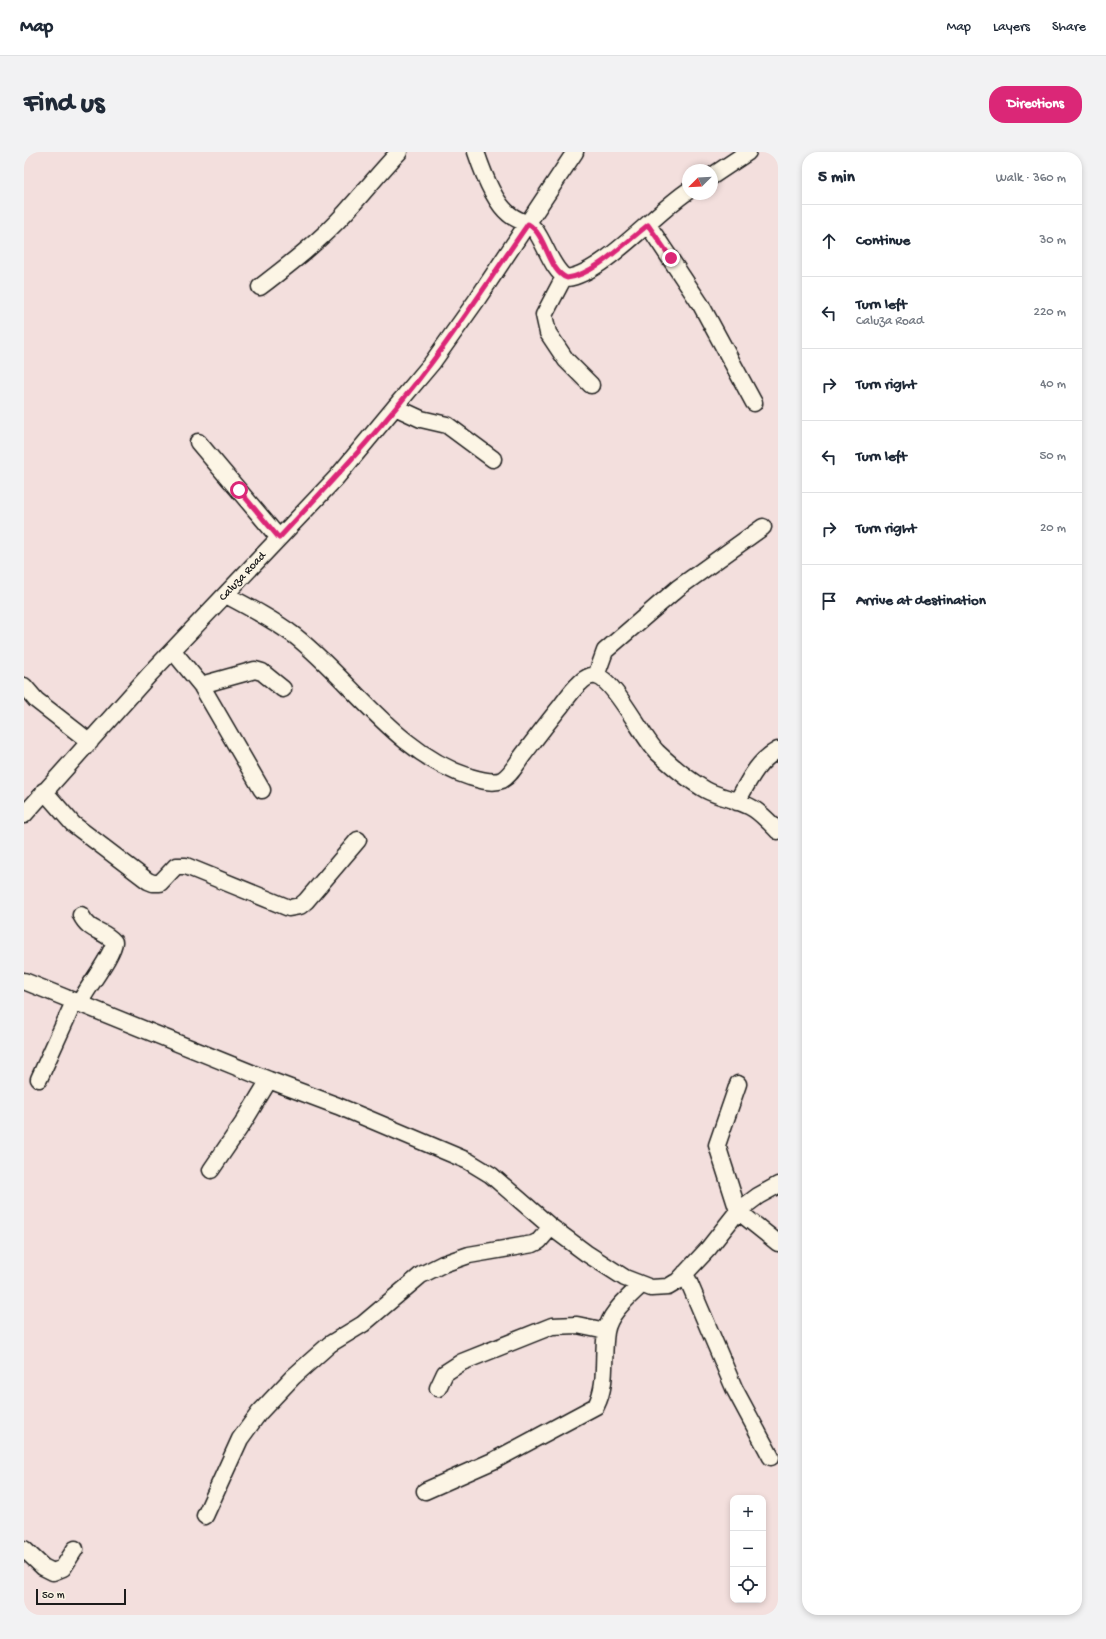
<!DOCTYPE html>
<meta charset="utf-8">
<style>
:root{--surface:#fff;--page:#f2f2f3;--text:#1f2937;--muted:#747a83;--line:#e0e1e3;--accent:#db2777}
body{margin:0;font-family:"Gochi Hand",sans-serif;background:var(--page);color:var(--text)}
.controls{position:absolute;right:12px;bottom:12px;display:grid;overflow:hidden;border-radius:8px;box-shadow:0 2px 6px #0003}
.controls button{width:36px;height:36px;display:grid;place-items:center;padding:0;border:0;border-bottom:1px solid var(--line);background:var(--surface);color:var(--text);font:20px sans-serif}
.compass{position:absolute;left:658px;top:12px;width:36px;height:36px;border-radius:50%;background:var(--surface);box-shadow:0 2px 6px #0003;rotate:246deg}
.scale{position:absolute;left:12px;bottom:10px;width:90px;box-sizing:border-box;padding-left:4px;border:2px solid #1c1c1c;border-top:0;font-size:11px;line-height:14px;white-space:nowrap;color:#1c1c1c;-webkit-text-stroke:3px #fcf5e5;paint-order:stroke}
.stop{position:absolute;width:12px;height:12px;margin:-9px;border:3px solid #db2777;border-radius:50%;background:#fff}
.stop.end{background:#db2777;border-color:#fff;box-shadow:0 1px 4px #0008}
.list{margin:0;padding:0;list-style:none}
h2{display:flex;justify-content:space-between;align-items:center;height:52px;margin:0;padding:0 16px;font-size:17px}
h2 small{font-size:13px;font-weight:400;color:var(--muted)}
.list li{display:grid;grid-template-columns:26px 1fr auto;gap:12px;align-items:center;box-sizing:border-box;height:72px;padding:0 16px;border-top:1px solid var(--line)}
.list b{display:block;font-size:15px;white-space:nowrap}
.list p{margin:0;font-size:13px;white-space:nowrap;color:var(--muted)}
.list em{font-size:13px;font-style:normal;color:var(--muted)}
.icon{flex:none;width:22px;height:22px;fill:none;stroke:currentColor;stroke-width:2;stroke-linecap:round;stroke-linejoin:round}
.map{position:relative;flex:none;width:754px;height:1463px;overflow:hidden;border-radius:16px}
header{display:flex;align-items:center;gap:24px;box-sizing:border-box;height:56px;padding:0 20px;background:var(--surface);border-bottom:1px solid var(--line)}
header strong{font-size:19px}
nav{display:flex;gap:22px;margin-inline-start:auto;font-size:14px}
.intro{display:flex;align-items:center;justify-content:space-between;box-sizing:border-box;height:96px;padding:0 24px}
h1{margin:0;font-size:28px}
.button{padding:10px 18px;border-radius:16px;background:var(--accent);color:#fff;font-size:14px;font-weight:700}
main{display:flex;gap:24px;padding:0 24px}
aside{flex:1;background:var(--surface);border-radius:16px;box-shadow:0 2px 6px #0003}
.map>svg:first-child{display:block}
.lines{fill:none;stroke-linecap:round;stroke-linejoin:round}
.minor-casing{stroke:#1c1c1c;stroke-width:19}
.minor{stroke:#fcf5e5;stroke-width:16}
.route{stroke:#db2777;stroke-width:5}
.labels{text-anchor:middle;dominant-baseline:central;stroke-width:3;stroke-linejoin:round;paint-order:stroke}
.street-label{font-size:12px;fill:#1c1c1c;stroke:#fcf5e5}
</style>
<header>
<strong>Map</strong>
<nav><a>Map</a><a>Layers</a><a>Share</a></nav>
</header>
<div class="intro"><h1>Find us</h1><a class="button">Directions</a></div>
<main>
<div class="map">
<svg width="754" height="1463" viewBox="0 0 754 1463">
<rect width="100%" height="100%" fill="#f3dfdd"/>
<filter id="ink" filterUnits="userSpaceOnUse"><feTurbulence type="fractalNoise" baseFrequency=".025" numOctaves="2"/><feDisplacementMap in="SourceGraphic" scale="8" xChannelSelector="R" yChannelSelector="G"/><feConvolveMatrix kernelMatrix="1 2 1 2 8 2 1 2 1" color-interpolation-filters="sRGB"/></filter>
<g filter="url(#ink)">
<g class="lines">
<!-- minor casing -->
<g class="minor-casing">
<path id="minor" d="M452,0C458,18 470,50 485,62C493,69 504,70 511,78C521,91 529,120 543,126C578,122 632,60 664,39
M688,24L724,0
M624,73L677,153L730,251
M540,125L520,163L524,181L542,208L567,233
M236,135C266,112 297,88 322,60C340,40 356,20 375,0
M371,255L397,267L423,273L469,307
M174,290L255,386
M202,443C225,455 250,468 271,484C329,530 373,602 446,625C456,628 469,632 478,628C487,623 493,611 499,603C512,586 524,570 537,554C543,546 549,537 556,531C560,527 566,523 572,524C590,527 618,585 633,600C648,614 664,628 682,638C697,646 716,648 730,657C739,663 747,672 754,679
M149,499L177,533L238,638
M572,524L581,499L654,436L739,375
M177,533L231,518L238,520L259,537
M0,534L12,548L66,590
M20,639L49,672L124,729L129,731H136L152,714H162L265,756L276,754L282,749L334,688
M713,650C724,630 733,609 754,598
M0,663L125,523L312,326L371,255L408,211L452,149L551,0
M0,829L245,928L314,954L444,1009L467,1023L527,1075L562,1101L601,1126L627,1136L644,1135L654,1129L684,1097L714,1059L734,1044L754,1033
M55,852C62,837 89,803 90,790C79,777 66,781 57,763
M15,927L50,850
M714,932L693,993L714,1059L754,1091
M187,1018L219,971L245,928
M661,1121L710,1236L747,1305
M414,1236L421,1221L438,1210L528,1174L553,1173L582,1179
M401,1339L471,1308L572,1254C584,1231 578,1205 582,1180C585,1161 604,1146 617,1133
M181,1364L216,1287L224,1276L235,1261L269,1225L306,1192L339,1172L397,1123L419,1112L445,1103L509,1092L515,1089L527,1075
M0,1397L19,1415L29,1420L39,1416L51,1397"/>
</g>
<!-- minor -->
<use href="#minor" class="minor"/>
</g>
</g>
<g class="lines" filter="url(#ink)">
<!-- route -->
<path class="route" d="M215,338L255,386C308,329 362,272 408,210C442,165 472,118 504,72C523,83 524,119 543,126C570,123 603,89 624,73L647,106"/>
</g>
<g class="labels">
<!-- street labels -->
<g class="street-label">
<text transform="translate(219 425) rotate(-47)">Caluza Road</text>
</g>
</g>
</svg>
<div class="controls">
<button>+</button>
<button>−</button>
<button><svg class="icon" aria-label="locate" viewBox="0 0 24 24"><circle cx="12" cy="12" r="6"/><path d="M12 2v4M12 18v4M2 12h4M18 12h4"/></svg></button>
</div>
<svg class="compass" viewBox="-18 -18 36 36"><path d="M0-13l5 13h-10z" fill="#e53935"/><path d="M0 13l5-13h-10z" fill="#747a83"/></svg>
<div class="scale">50 m</div>
<div class="stop" style="left:215px;top:338px"></div>
<div class="stop end" style="left:647px;top:106px"></div>
</div>
<aside>
<h2>5 min<small>Walk · 360 m</small></h2>
<ul class="list">
<li><svg class="icon" aria-label="ahead" viewBox="0 0 24 24"><path d="M12 20V5M6 11l6-6 6 6"/></svg><div><b>Continue</b></div><em>30 m</em></li>
<li><svg class="icon" aria-label="left" viewBox="0 0 24 24"><path d="M17 20v-9H6M10 6l-5 5 5 5"/></svg><div><b>Turn left</b><p>Caluza Road</p></div><em>220 m</em></li>
<li><svg class="icon" aria-label="right" viewBox="0 0 24 24"><path d="M7 20v-9h11M14 6l5 5-5 5"/></svg><div><b>Turn right</b></div><em>40 m</em></li>
<li><svg class="icon" aria-label="left" viewBox="0 0 24 24"><path d="M17 20v-9H6M10 6l-5 5 5 5"/></svg><div><b>Turn left</b></div><em>50 m</em></li>
<li><svg class="icon" aria-label="right" viewBox="0 0 24 24"><path d="M7 20v-9h11M14 6l5 5-5 5"/></svg><div><b>Turn right</b></div><em>20 m</em></li>
<li><svg class="icon" aria-label="arrive" viewBox="0 0 24 24"><path d="M6 21V4h12l-3 4 3 4H6"/></svg><div><b>Arrive at destination</b></div></li>
</ul>
</aside>
</main>
